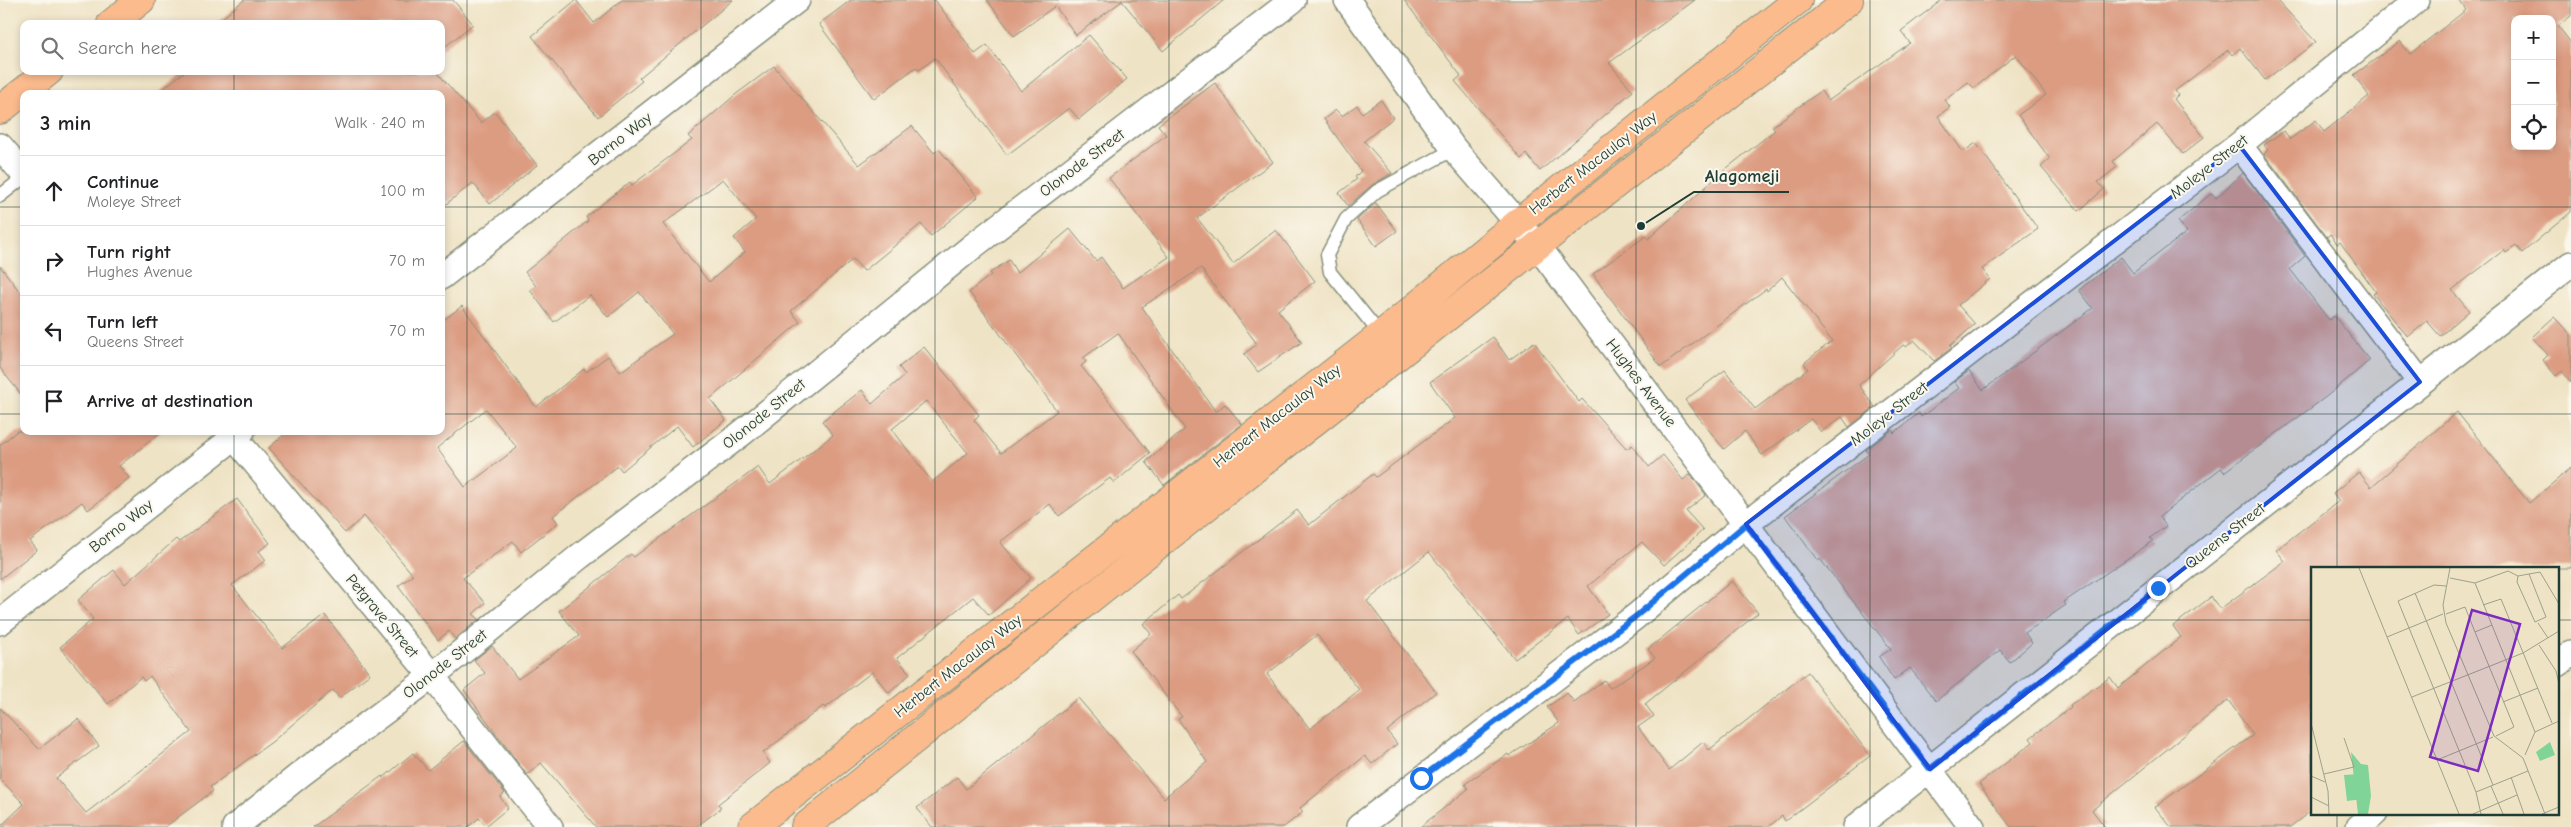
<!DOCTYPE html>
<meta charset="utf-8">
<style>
:root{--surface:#fff;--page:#f2f2f2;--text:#202124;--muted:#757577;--line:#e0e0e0}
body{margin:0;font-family:"Comic Neue",sans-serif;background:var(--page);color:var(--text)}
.controls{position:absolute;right:15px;top:15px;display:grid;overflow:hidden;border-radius:10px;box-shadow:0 2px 8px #0003}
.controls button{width:45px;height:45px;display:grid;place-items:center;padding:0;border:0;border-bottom:1px solid var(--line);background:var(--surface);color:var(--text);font:25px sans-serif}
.stop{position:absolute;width:15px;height:15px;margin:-11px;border:4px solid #1a73e8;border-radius:50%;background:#fff}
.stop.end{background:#1a73e8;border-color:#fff;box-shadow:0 1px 5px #0008}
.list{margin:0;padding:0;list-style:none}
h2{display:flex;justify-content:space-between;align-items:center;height:65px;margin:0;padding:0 20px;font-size:21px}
h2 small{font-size:16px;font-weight:400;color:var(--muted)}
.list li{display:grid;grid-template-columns:32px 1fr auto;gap:15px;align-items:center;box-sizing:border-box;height:70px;padding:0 20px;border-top:1px solid var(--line)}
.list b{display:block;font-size:19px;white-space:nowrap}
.list p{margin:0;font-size:16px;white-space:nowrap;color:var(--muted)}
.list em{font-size:16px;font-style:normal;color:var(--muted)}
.icon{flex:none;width:28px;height:28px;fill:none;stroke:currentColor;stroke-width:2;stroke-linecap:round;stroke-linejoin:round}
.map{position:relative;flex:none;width:2571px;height:827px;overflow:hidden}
.search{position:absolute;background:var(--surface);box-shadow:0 2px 8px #0003;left:20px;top:20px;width:425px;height:55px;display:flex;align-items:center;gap:12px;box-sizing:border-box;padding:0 18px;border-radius:10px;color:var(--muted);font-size:19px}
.panel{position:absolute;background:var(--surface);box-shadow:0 2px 8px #0003;left:20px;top:90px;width:425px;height:345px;border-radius:10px}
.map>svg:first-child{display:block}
.building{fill:#dc9c82;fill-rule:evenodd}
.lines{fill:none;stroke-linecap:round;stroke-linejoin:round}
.service-casing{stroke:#87907c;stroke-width:15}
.minor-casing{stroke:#87907c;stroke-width:28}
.primary-casing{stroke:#87907c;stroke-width:30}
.trunk-casing{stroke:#87907c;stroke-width:30}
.service{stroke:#fff;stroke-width:12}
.minor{stroke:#fff;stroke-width:25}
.primary{stroke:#fbbb8d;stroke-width:28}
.trunk{stroke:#fbbb8d;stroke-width:28}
.route{stroke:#1a73e8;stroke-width:6}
.marked{fill:#1d4ed8;fill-opacity:0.2;stroke:#1d4ed8;stroke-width:4;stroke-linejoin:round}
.grid{fill:none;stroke:#1f3d34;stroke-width:1;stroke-opacity:0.55}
.labels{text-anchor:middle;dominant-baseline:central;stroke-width:4;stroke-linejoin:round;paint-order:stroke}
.street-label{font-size:16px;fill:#1f3d34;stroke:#fbf7ec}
.inset-road{fill:none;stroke:#9ca18b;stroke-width:1}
.view{fill:#7b2cbf;fill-opacity:0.15;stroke:#7b2cbf;stroke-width:2.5}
.inset-edge{fill:none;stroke:#1f3d34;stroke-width:2.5}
.leader{fill:none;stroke:#1f3d34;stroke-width:2}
.callout-dot{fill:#1f3d34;stroke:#fbf7ec;stroke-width:2}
.callout-label{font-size:18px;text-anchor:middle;font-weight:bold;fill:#1f3d34;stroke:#fbf7ec;stroke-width:4;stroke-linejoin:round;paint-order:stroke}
</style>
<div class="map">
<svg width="2571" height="827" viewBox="0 0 2571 827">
<rect width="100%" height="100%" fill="#fbf7ec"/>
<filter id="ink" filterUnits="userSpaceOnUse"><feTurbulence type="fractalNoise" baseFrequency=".02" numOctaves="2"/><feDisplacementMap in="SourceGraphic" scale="10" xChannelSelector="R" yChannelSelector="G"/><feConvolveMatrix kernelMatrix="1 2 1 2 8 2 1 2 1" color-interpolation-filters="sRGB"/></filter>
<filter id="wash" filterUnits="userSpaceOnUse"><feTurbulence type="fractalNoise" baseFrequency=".0096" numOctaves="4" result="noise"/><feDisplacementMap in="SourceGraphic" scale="20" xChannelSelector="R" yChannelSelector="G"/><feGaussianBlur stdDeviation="1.12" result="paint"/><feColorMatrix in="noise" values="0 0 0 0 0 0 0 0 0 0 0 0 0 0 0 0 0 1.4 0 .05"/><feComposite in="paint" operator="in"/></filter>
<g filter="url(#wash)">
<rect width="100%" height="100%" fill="#efe3c5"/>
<g id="blocks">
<!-- building -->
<path class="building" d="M244,0H453L473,24L441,50V24H215Z
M576,0L594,23L622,0H733L639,78L642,81L598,117L532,36Z
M851,0H935L975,54L987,45L1021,91L1089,35L1127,79L1079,119L1069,108L1007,155L935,58L919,70L916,67L874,99L819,24Z
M987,0H1224L1163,51L1122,1L1076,35L1055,6L1014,36Z
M1404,0H1695L1609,63L1633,91L1540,171L1526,154L1521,159L1455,81L1461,76Z
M1942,0H2277L2316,42L2265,80L2240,48L2232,55L2228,50L2175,91L2178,95L2174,99L2204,137L2183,154L2157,124L2113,161L2117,167L2098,182L2104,189L2079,211L2041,167L2050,159L2018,115L2046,95L2016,55L1974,88L1968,82L1945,100L1950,107L1938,116L1963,152L1976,143L2038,229L1982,269L1990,279L1958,305L1975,324L1950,346L1952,348L1934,361L1914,340L1906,347L1903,345L1859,385L1875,407L1849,427L1842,417L1821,432L1811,419L1762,455L1745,431L1724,449L1685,400L1725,370L1755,409L1808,369L1804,363L1832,341L1782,277L1767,291L1766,289L1661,367L1593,274L1646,236L1648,239L1727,168L1775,130L1772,127L1804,103L1821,91L1828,101L1910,43L1901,31Z
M2459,0H2571V16L2558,26L2571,43V212L2522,253L2516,246L2506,253L2504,250L2452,290L2469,311L2440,336L2427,321L2408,337L2373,294L2376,292L2340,242L2337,244L2330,234L2327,237L2264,154L2268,150L2264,145L2284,131L2290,139L2316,120L2324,132L2369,96L2354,75L2400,41L2410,54L2466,10ZM2515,19H2552V146H2515Z
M774,66L859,165L912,126L934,153L939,149L978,197L931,236L921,224L864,271L853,259L791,311L800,322L710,399L726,420L693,447L677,426L622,471L618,466L553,516L558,523L521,552L513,541L463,578L485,603L473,614L479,619L455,639L449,631L438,640L398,586L413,575L364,516L345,533L269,448L288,431H441V322L462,306L536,407L584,369L586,372L608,356L620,372L673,334L639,292L608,317L590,295L554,322L530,290L536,286L525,272L588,221L586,217L630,182L632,185L692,140L688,136L735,95ZM723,179L756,219L734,238L745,252L709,282L663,224ZM486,409L517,448L465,487L437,448Z
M185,71H436L481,123L495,112L537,165L490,204L473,183L441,208V94H157Z
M1215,83L1273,162L1197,218L1233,264L1276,230L1315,281L1278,310L1302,342L1258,372L1244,354L1257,344L1201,268L1142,307L1216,412L1225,404L1242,424L1164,485L1146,462L1185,429L1118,333L1083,358L1086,362L1081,366L1150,453L1114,483L1110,478L1059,516L1050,504L1000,542L1031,578L989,615L973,597L897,658L910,674L889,693L872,672L825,708L823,706L763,753L770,763L718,804L721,808L696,827H596L541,763L527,775L464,690L485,673L474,660L492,646L518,679L579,636L559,611L631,554L634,557L758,467L770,484L833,435L822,421L862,390L872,404L905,375L899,367L924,347L979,415L974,420L1001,453L1057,411L969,292L991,275L990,273L1009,260L1017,273L1070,229L1096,261L1101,257L1123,288L1169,257L1109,178L1166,135L1158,125ZM926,401L968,453L932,482L892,429Z
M1381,100L1393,118L1364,141L1392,173L1372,185L1348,206L1339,193L1357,179L1355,177L1361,171L1324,119L1336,110L1342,116L1357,105L1362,113Z
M2243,173L2305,256L2290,269L2329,320L2334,316L2370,360L2327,396L2224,472L2221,468L2159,517L2166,526L2150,538L2153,541L2064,602L2066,605L2025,633L2032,643L2010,662L2000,650L1936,701L1910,668L1894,680L1879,657L1891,649L1820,559L1818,561L1785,516L1869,454L1866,450L1892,430L1894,433L1919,413L1921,417L1959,388L1954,382L1969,371L1983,390L2049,341L2093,308L2079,290L2121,257L2133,273L2187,232L2178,221L2212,193L2216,198Z
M1376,203L1397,231L1376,246L1357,220Z
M0,266L24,297V398L0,368Z
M2554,317L2571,335V382L2562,371L2556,376L2543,360L2548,355L2532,337Z
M1493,337L1509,360L1534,342L1579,402L1582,399L1627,449L1632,445L1649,467L1663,455L1683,480L1690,474L1706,495L1686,511L1703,530L1664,565L1642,542L1588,586L1608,614L1579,635L1568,619L1515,659L1429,552L1367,601L1436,692L1387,731L1397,744L1372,764L1365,756L1300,808L1303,812L1284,827H932L917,808L957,777L966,789L1078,698L1164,798L1207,762L1178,719L1182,717L1131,651L1151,634L1143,624L1178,595L1181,599L1297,510L1309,525L1373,474L1376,477L1455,418L1430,382ZM1317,635L1359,690L1310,729L1267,674Z
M2457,412L2529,503L2571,468V568H2312V810L2290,827H2171L2155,807L2253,735L2228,700L2092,810L2105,827H2011L1979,784L2033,742L2030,738L2071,707L2070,705L2110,677L2118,688L2181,637L2173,626L2211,597L2220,609L2285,561L2276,550L2339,501L2333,493L2359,472L2371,487Z
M17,431H162L119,466L129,478L88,510L82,502L30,541L37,550L0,579V445Z
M237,499L270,543L259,551L266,560L232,585L282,648L325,615L370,674L339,698L333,690L273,741L210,787L213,791L165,827H0L24,804L0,779V708L39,749L78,719L99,746L56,778L86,813L191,732L150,676L144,681L141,677L108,704L60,647L93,619L78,600L114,570L125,584L176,539L179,542Z
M1732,581L1758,613L1645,704L1654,716L1638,727L1669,770L1703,742L1709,750L1808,672L1870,756L1785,821L1782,816L1768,827H1420L1468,789L1465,784L1508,754L1509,756L1559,723L1547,707L1567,693L1574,702L1604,680L1610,688L1655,658L1648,649Z
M464,741L505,793L500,797L508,808L486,826L479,818L468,827H313L382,776L383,778L413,753L428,770Z"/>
</g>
</g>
<g filter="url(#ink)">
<use href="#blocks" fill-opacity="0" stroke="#87907c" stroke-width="1"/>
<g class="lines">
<!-- service casing -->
<g class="service-casing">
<path id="service" d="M0,196L24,177
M1381,335L1330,272L1327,255L1346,219L1377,191L1454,149"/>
</g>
<!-- minor casing -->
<g class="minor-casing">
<path id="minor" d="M1347,0L1454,149L1537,245L1972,827
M2239,145L2420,382
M0,146L24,174
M441,277L797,0
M229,431L432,676L550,827
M0,622L242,431
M2557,664L2571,654
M235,827L301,774L432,676L580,556L742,433L973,246L1293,0
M1359,827L1635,617L1746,524L2239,145L2417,0
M1856,827L2571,264
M2359,827L2375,813"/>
</g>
<!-- primary casing -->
<g class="primary-casing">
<path id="primary" d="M111,24L141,0
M0,110L49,71"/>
</g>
<!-- trunk casing -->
<g class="trunk-casing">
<path id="trunk" d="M752,827L1381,335L1519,222L1798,0
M805,827L1135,563L1849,0"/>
</g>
<!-- service -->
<use href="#service" class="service"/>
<!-- minor -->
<use href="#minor" class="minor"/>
<!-- primary -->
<use href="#primary" class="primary"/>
<!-- trunk -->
<use href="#trunk" class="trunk"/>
</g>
</g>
<g class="lines" filter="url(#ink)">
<!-- route -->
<path class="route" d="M1421,778L1635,617L1746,524L1930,769L2158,588"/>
</g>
<!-- marked area -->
<path class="marked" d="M2239,145L2420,382L1930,769L1746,524Z"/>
<!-- grid -->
<path class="grid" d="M234,0V24M467,0V827M701,0V827M935,0V827M1169,0V827M1402,0V827M1636,0V827M1870,0V827M2104,0V827M2337,0V568M234,71V94M0,207H24M441,207H2571M0,414H24M441,414H2571M234,431V827M0,620H2312M2557,620H2571M2337,813V827"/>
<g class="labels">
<!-- street labels -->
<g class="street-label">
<text transform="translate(620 139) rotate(-38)">Borno Way</text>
<text transform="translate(1082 163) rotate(-37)">Olonode Street</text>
<text transform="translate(1593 163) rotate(-38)">Herbert Macaulay Way</text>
<text transform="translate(2209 167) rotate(-38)">Moleye Street</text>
<text transform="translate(1641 383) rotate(53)">Hughes Avenue</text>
<text transform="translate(764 414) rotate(-39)">Olonode Street</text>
<text transform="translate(1889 414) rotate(-38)">Moleye Street</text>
<text transform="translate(1277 416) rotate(-38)">Herbert Macaulay Way</text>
<text transform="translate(121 526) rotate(-38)">Borno Way</text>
<text transform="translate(2225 536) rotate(-38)">Queens Street</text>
<text transform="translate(382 616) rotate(50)">Petgrave Street</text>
<text transform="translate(445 664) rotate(-38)">Olonode Street</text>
<text transform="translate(958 666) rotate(-38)">Herbert Macaulay Way</text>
</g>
</g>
<!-- overview -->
<g transform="translate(2311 567)">
<rect width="248" height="248" fill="#efe3c5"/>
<path d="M40,185L50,197L57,198L60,229L57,247H47Z" fill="#81d497"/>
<path d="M239,175L244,188L229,194L225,185ZM49,207L52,232L36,234L33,208Z" fill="#81d497"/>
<path class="inset-road" d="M48,1L148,247M139,1L132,38L135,56L183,169L212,191L234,247M218,7L235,50L224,55L206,15L207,9L229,5L248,37M139,11L164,16L197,4L207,9M164,16L224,165M135,19L123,18L87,34L165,225L170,247M104,26L182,218M172,38L190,32L241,156M135,47L154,40L164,65L203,160L185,169M227,56L237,71M164,65L181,58M76,70L132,47M228,78L245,104L248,117M101,130L212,86L248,64M192,135L227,121M0,156L17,224L18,247M214,188L224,165L248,154M126,193L182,170M13,207L43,200L33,171M0,209L14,215M200,210L213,247M180,219L192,247M165,225L217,204M0,230L18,239M162,247L206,228M231,247L248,240"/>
<path class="view" d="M161,43L209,57L167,204L119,190Z"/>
<rect width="248" height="248" class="inset-edge"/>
</g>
<!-- callouts -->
<path class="leader" d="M1641 226L1694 192H1789"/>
<circle class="callout-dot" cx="1641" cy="226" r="5"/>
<g class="callout-label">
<text x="1742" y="182">Alagomeji</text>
</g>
</svg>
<div class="controls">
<button>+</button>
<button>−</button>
<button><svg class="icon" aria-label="locate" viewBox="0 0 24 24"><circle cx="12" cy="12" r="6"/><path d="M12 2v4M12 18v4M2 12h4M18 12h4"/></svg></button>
</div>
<div class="stop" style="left:1421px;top:778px"></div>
<div class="stop end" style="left:2158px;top:588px"></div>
<div class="search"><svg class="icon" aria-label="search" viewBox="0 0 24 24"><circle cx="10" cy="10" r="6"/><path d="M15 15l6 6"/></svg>Search here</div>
<section class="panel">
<h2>3 min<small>Walk · 240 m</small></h2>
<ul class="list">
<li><svg class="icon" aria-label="ahead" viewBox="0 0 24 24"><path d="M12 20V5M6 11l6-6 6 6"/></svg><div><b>Continue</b><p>Moleye Street</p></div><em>100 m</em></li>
<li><svg class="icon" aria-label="right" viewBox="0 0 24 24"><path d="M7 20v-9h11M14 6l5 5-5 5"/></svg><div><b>Turn right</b><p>Hughes Avenue</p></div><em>70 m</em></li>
<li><svg class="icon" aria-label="left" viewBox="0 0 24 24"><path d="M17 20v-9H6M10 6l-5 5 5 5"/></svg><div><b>Turn left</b><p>Queens Street</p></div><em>70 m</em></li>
<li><svg class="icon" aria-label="arrive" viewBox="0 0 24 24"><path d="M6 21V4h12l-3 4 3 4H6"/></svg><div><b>Arrive at destination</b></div></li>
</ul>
</section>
</div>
